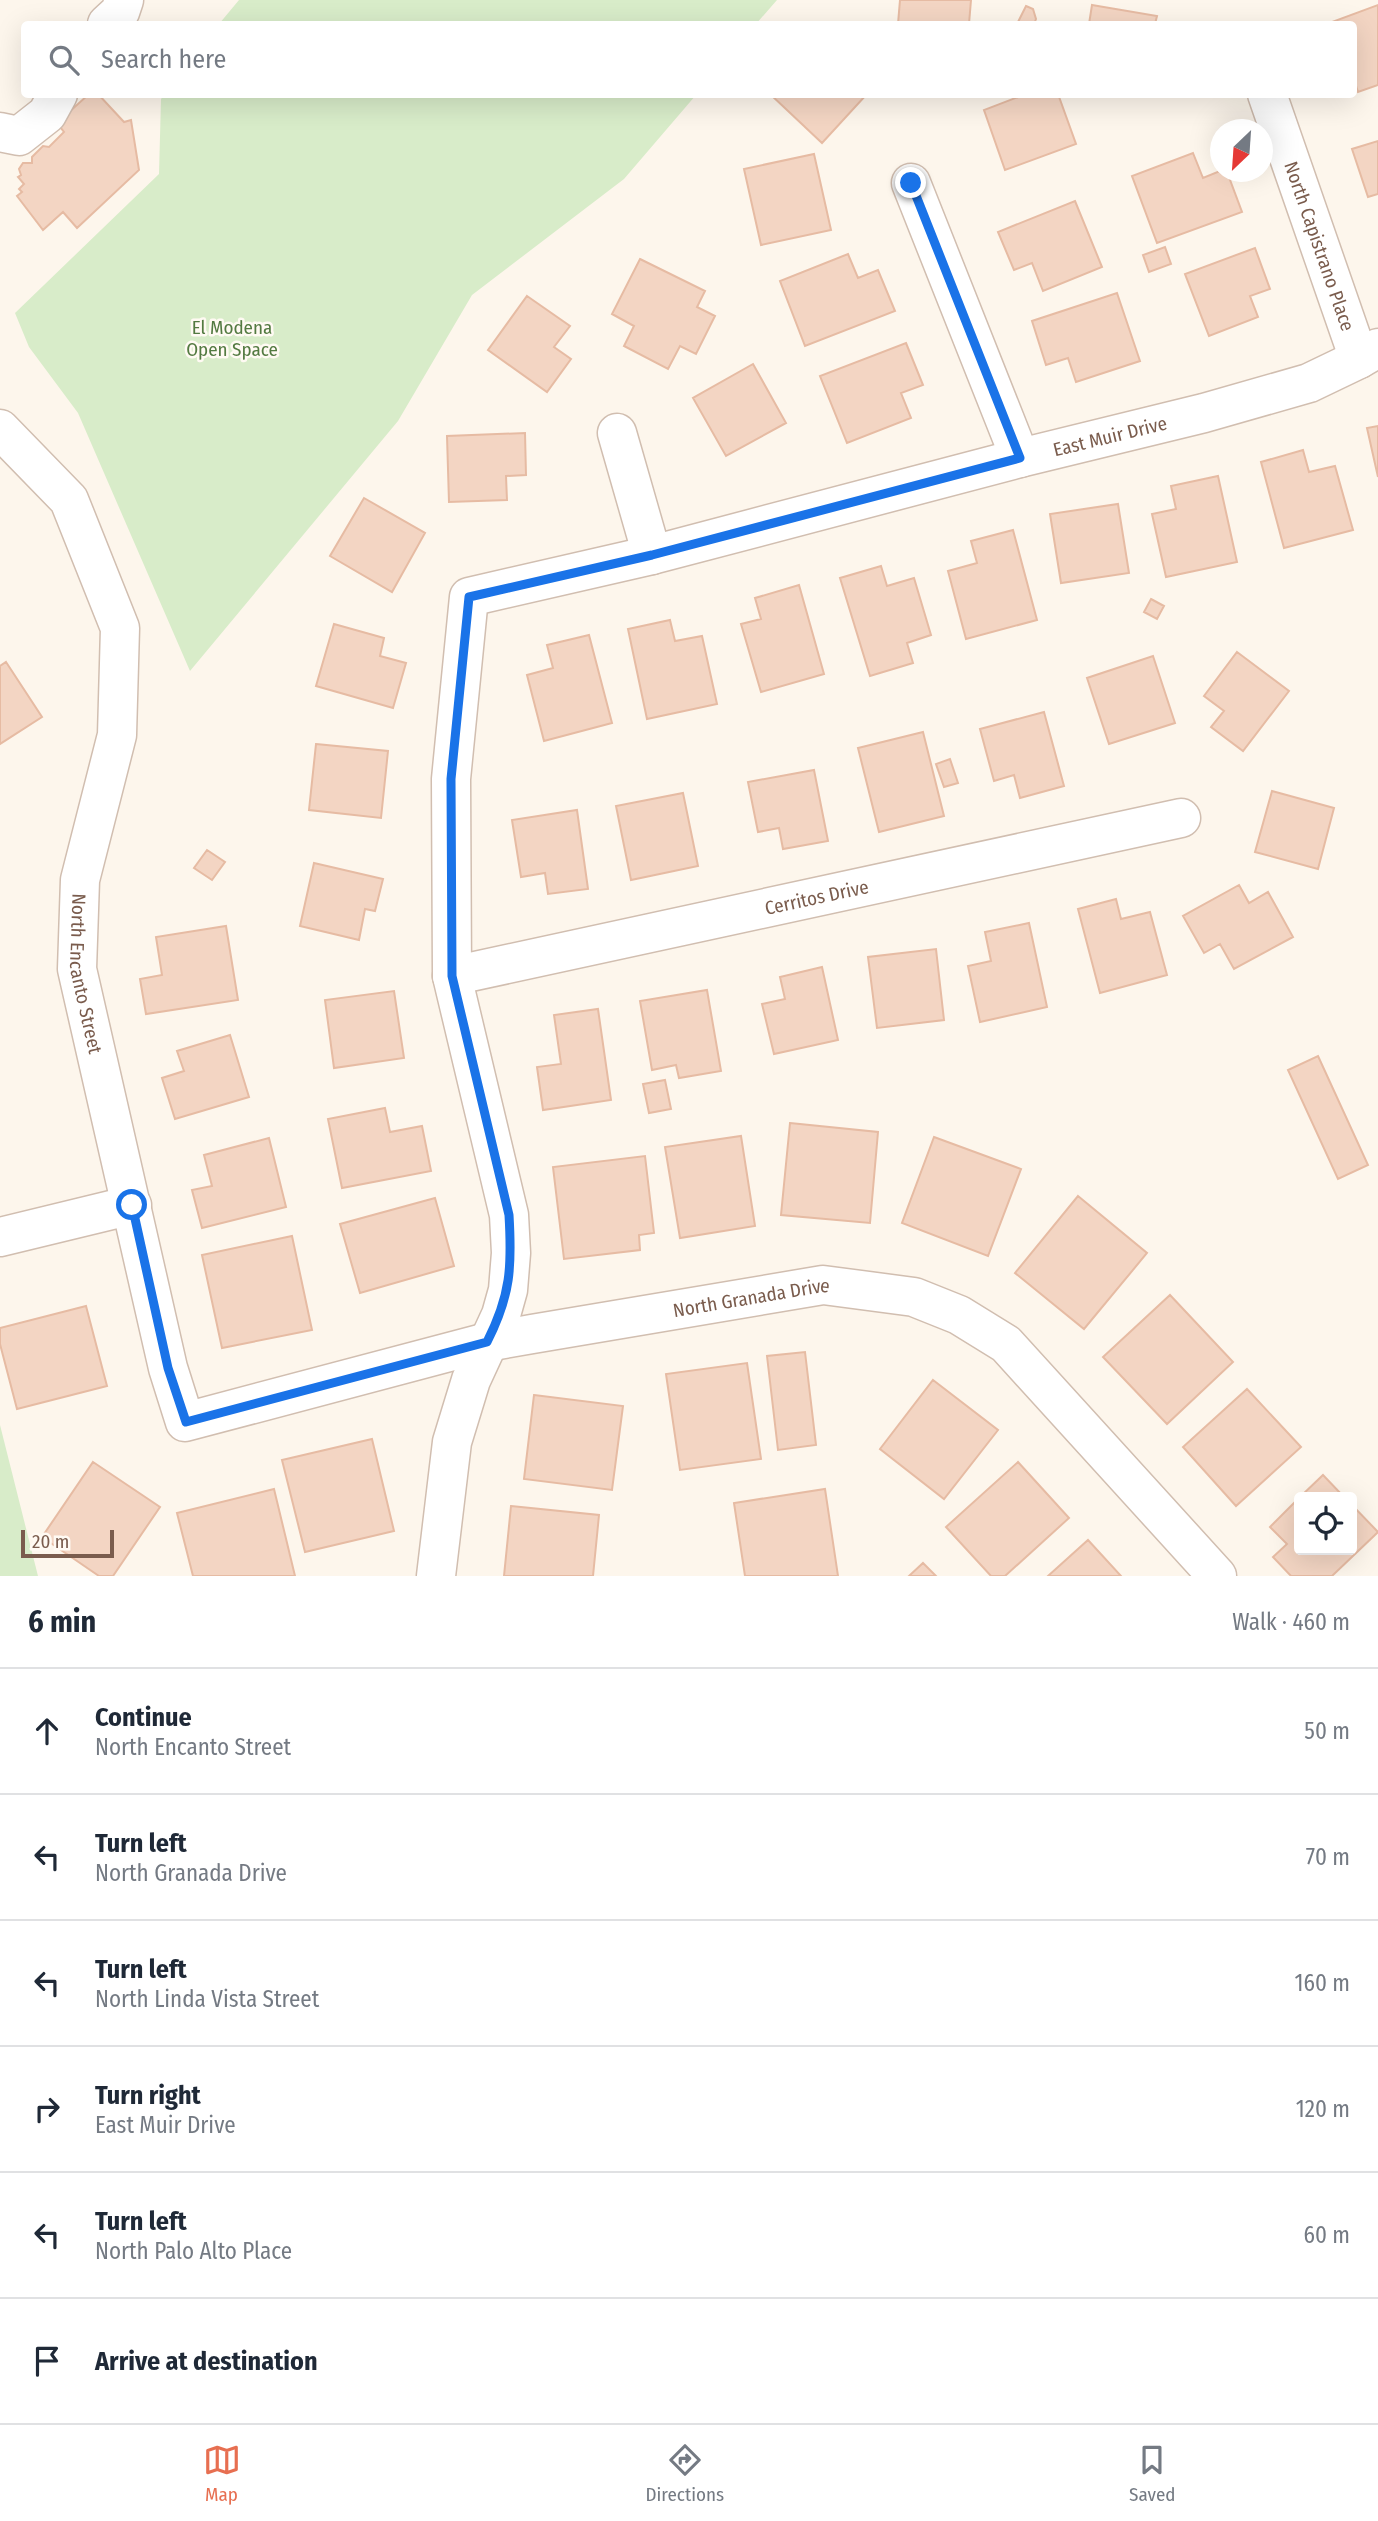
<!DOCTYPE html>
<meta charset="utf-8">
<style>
:root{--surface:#fff;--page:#f6f6f7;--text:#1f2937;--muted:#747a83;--line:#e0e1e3;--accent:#e76f51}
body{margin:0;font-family:"Fira Sans Condensed",sans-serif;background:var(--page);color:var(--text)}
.controls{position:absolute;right:21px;bottom:21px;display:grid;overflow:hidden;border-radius:7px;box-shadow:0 7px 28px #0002}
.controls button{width:63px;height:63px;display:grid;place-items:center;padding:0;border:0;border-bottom:2px solid var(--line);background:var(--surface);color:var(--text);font:35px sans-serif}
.compass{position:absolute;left:1210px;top:119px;width:63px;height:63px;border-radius:50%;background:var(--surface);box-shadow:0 7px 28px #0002;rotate:205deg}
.scale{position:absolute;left:21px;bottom:18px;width:93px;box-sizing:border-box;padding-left:7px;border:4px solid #7a5c4d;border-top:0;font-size:19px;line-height:24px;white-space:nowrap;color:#7a5c4d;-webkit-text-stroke:5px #fffaf3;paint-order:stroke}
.stop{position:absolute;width:21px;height:21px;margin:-16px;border:5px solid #1a73e8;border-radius:50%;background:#fff}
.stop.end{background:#1a73e8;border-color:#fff;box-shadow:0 2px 7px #0008}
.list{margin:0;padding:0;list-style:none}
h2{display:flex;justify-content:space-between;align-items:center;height:91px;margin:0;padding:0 28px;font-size:30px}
h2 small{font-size:23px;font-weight:400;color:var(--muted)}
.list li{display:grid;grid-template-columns:46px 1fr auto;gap:21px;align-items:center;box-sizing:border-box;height:126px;padding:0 28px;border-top:2px solid var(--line)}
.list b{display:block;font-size:26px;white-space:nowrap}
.list p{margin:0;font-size:23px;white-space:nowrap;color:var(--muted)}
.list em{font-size:23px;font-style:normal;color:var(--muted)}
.icon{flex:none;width:38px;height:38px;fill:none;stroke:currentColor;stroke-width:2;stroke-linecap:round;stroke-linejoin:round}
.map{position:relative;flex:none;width:1378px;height:1576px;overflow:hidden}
.search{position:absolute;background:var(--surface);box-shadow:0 7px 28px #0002;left:21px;right:21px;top:21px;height:77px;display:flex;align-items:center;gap:18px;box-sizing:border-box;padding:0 24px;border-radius:7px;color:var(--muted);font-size:26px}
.sheet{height:847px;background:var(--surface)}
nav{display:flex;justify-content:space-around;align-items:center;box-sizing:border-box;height:98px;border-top:2px solid var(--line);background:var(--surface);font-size:19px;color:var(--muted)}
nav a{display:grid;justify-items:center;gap:4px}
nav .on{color:var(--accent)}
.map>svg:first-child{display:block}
.green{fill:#d8ecc9}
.building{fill:#f3d5c3;stroke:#e6bba3;stroke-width:2}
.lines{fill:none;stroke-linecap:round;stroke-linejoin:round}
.minor-casing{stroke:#d1beb0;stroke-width:41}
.minor{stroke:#fff;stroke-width:38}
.route{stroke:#1a73e8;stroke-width:9}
.labels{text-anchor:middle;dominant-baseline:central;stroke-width:5;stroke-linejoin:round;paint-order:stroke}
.street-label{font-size:19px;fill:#7a5c4d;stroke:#fffaf3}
.park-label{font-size:19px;fill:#537a41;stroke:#fffaf3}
</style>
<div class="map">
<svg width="1378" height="1576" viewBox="0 0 1378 1576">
<rect width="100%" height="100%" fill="#fdf6ec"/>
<!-- green -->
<path class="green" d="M239,0H777L756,24H219Z
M165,94L696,95L624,179L472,295L398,421L190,671L78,413L29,347L15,313L159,174L161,99Z
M0,1425L38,1576H0Z"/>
<!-- building -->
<path class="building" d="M900,0H971L969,24H898Z
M1092,5L1157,16L1155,24H1089Z
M1378,5V85L1358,92L1354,80V24H1333L1332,22Z
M1026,6L1033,9L1036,19L1034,24H1017Z
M89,94H98L124,122L131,120L139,170L77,228L63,212L43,230L17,196L22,192L19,189L24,184L18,177L21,175L19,169L23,163H32V157L43,146L49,147L64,132L57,123Z
M770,94H867L822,143Z
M1026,94H1058L1076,144L1005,170L984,110Z
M1378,141V194L1368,197L1352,149Z
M1193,153L1203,178L1220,171L1227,172L1242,212L1157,243L1132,176Z
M814,154L831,230L761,245L744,169Z
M1075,201L1102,267L1043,291L1032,263L1014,270L998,232Z
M1165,247L1171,264L1149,272L1143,255Z
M1255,248L1270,289L1250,296L1258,317L1209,336L1185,274Z
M848,254L858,278L878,270L895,311L805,346L780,281Z
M640,259L705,291L697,307L715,316L696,354L680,346L668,369L624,346L634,326L612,314Z
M1117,293L1140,361L1076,382L1068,358L1046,365L1032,321Z
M527,296L570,326L554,347L571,359L547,392L488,350Z
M906,343L923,385L901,393L911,418L847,443L820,376Z
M753,364L786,423L726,456L693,398Z
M1378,426V477L1367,428Z
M525,433L526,475L506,476L507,500L449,502L447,436Z
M1303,450L1309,472L1335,466L1353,530L1284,548L1261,462Z
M1218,476L1237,562L1166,577L1152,514L1176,509L1171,486Z
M364,498L425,533L392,592L330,556Z
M1118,504L1129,573L1061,583L1050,514Z
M1013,530L1037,620L966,639L948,571L977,563L971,541Z
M881,566L887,586L914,578L931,635L907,643L913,663L870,676L840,578Z
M799,585L824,674L761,692L741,624L761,619L755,598Z
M1151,599L1164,606L1157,619L1144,612Z
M670,620L675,641L702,636L717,704L647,719L628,629Z
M334,624L384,638L380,656L406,663L393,708L316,686Z
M589,635L612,723L544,741L527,675L553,668L547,645Z
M1237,652L1289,691L1243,751L1211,727L1224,711L1204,696Z
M1153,656L1175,723L1109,744L1087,678Z
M6,662L42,717L0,744V666Z
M1044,712L1064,786L1020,798L1014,775L994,781L980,729Z
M923,732L944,816L879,832L858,748Z
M316,744L388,751L381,818L309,810Z
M950,759L958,783L944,787L936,764Z
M814,770L828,841L783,849L779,828L758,832L748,782Z
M1272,791L1334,808L1318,869L1255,852Z
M683,793L698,866L631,880L616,806Z
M577,810L588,889L548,894L545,873L521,877L512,820Z
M207,850L225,862L212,880L194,868Z
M314,863L383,879L375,911L365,909L359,940L300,926Z
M1239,885L1249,903L1268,892L1293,937L1234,969L1220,944L1204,953L1183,916Z
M1116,899L1121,919L1150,912L1167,975L1100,993L1078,909Z
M1029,923L1047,1007L980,1022L968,966L991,961L985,932Z
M226,926L238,1000L146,1014L140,979L162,975L156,937Z
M936,949L944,1020L877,1028L868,957Z
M822,967L838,1040L774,1054L762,1004L785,999L780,977Z
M707,990L721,1071L679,1078L676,1065L652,1070L640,1001Z
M394,991L404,1058L334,1068L325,1000Z
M598,1009L611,1100L543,1110L537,1067L561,1064L554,1015Z
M230,1035L249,1097L175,1119L162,1078L184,1071L177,1051Z
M1318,1056L1368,1165L1338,1179L1288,1070Z
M665,1080L671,1109L649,1113L643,1084Z
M385,1108L390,1132L422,1126L431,1171L342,1188L328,1119Z
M790,1123L878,1132L870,1223L781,1215Z
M741,1136L755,1226L680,1238L665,1147Z
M934,1137L1021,1169L988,1256L902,1223Z
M269,1138L286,1207L202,1228L192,1190L212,1186L204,1155Z
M645,1156L654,1233L639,1235L640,1250L564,1259L553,1167Z
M1078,1196L1147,1253L1084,1329L1015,1273Z
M435,1198L454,1266L360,1293L340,1224Z
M292,1236L312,1330L222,1348L202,1255Z
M1170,1295L1233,1362L1167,1424L1103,1357Z
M86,1306L107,1386L17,1409L0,1344V1328Z
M805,1352L816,1445L778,1450L767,1356Z
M747,1363L761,1459L680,1470L666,1374Z
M933,1380L998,1430L944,1499L880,1449Z
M1247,1389L1301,1447L1236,1506L1183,1447Z
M534,1395L623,1406L612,1490L524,1479Z
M372,1439L394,1531L305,1552L282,1460Z
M93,1462L160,1507L113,1576H99L42,1537Z
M1018,1462L1069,1518L1005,1576H991L946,1527Z
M1323,1475L1344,1497H1300Z
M274,1489L295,1576H193L177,1513Z
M825,1489L838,1576H745L734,1503Z
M1299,1498V1550H1352V1505L1378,1532L1332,1576H1291L1273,1557L1287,1544L1270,1527Z
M511,1506L599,1515L593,1576H504Z
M1088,1540L1121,1576H1048Z
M923,1563L936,1576H909Z"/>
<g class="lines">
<!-- minor casing -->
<g class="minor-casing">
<g id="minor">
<path d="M107,24L120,12L124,0"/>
<path id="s1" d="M1267,94L1359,359"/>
<path d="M0,132L19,136L47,114L58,94"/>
<path d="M911,183L1020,458"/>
<path id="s2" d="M0,429L69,500L120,628L117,735L80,880L77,969L168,1368L185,1422L487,1342L532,1334L823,1285L914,1297L959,1315L1006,1344L1217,1576"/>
<path d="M617,433L652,555"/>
<path id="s3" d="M452,976L1181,818"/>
<path d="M0,1237L132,1205"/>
<path id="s4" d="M436,1576L452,1442L471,1380L501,1315L508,1290L511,1253L509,1215L452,976L451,779L469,597L652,555L1020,458L1204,413L1309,383L1359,359L1378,348"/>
</g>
</g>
<!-- minor -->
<use href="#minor" class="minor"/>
</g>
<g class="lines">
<!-- route -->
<path class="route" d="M132,1205L168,1368L186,1422L487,1342C511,1295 512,1266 509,1215L452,976L451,779L469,597L652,555L1020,458L911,183"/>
</g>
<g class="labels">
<!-- street labels -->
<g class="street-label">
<text stroke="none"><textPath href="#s1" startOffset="161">North Capistrano Place</textPath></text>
<text stroke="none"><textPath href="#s4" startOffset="1659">East Muir Drive</textPath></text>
<text stroke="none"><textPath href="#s3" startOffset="373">Cerritos Drive</textPath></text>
<text stroke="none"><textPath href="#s2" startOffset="588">North Encanto Street</textPath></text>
<text stroke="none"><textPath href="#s2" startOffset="1629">North Granada Drive</textPath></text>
</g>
<!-- park labels -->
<g class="park-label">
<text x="232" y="327">El Modena<tspan x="232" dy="22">Open Space</tspan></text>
</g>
</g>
</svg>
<div class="controls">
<button><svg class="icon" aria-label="locate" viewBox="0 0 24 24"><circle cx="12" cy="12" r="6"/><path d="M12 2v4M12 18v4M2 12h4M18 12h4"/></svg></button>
</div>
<svg class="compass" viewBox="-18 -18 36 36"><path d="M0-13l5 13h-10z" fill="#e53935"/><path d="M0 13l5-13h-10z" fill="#747a83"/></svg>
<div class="scale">20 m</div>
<div class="stop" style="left:132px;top:1205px"></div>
<div class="stop end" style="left:911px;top:183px"></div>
<div class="search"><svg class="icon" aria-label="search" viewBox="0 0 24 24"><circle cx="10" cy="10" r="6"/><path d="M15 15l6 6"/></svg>Search here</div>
</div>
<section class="sheet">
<h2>6 min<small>Walk · 460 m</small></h2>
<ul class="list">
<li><svg class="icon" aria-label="ahead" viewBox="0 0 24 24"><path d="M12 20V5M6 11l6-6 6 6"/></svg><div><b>Continue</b><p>North Encanto Street</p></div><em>50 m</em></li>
<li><svg class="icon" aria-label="left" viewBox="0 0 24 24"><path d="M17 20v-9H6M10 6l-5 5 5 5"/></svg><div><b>Turn left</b><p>North Granada Drive</p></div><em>70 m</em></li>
<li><svg class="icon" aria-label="left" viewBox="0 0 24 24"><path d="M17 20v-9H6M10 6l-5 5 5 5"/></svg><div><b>Turn left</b><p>North Linda Vista Street</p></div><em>160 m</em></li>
<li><svg class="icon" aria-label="right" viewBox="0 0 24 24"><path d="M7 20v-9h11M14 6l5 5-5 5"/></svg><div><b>Turn right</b><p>East Muir Drive</p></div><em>120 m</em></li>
<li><svg class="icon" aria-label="left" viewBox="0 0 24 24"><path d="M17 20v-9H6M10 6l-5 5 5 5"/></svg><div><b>Turn left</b><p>North Palo Alto Place</p></div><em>60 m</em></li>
<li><svg class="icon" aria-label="arrive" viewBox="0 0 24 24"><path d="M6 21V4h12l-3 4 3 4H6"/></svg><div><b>Arrive at destination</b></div></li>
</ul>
</section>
<nav>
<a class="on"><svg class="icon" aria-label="map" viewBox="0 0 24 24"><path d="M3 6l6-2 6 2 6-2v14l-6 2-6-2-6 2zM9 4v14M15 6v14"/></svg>Map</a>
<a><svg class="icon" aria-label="directions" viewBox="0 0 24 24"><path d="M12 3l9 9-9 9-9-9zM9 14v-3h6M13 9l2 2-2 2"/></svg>Directions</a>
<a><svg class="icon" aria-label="saved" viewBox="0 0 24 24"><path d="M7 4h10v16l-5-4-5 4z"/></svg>Saved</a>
</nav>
